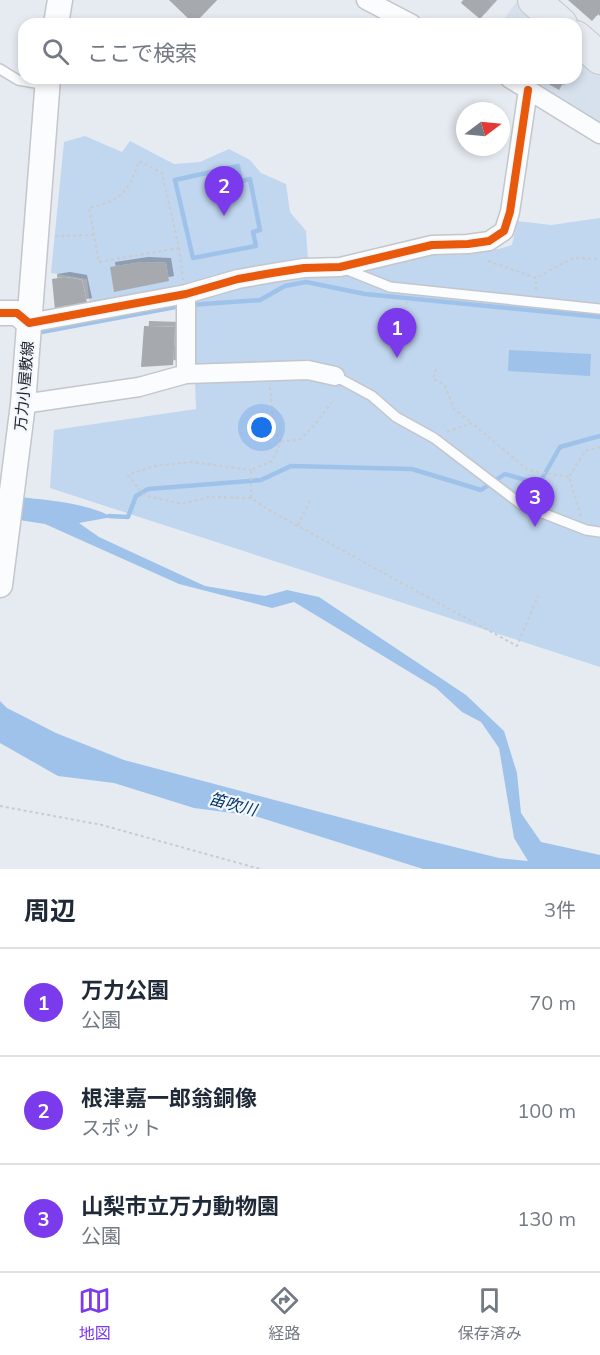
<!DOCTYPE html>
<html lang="ja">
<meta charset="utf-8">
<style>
:root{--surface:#fff;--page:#f6f6f7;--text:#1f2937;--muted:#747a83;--line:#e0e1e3;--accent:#7c3aed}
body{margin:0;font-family:Mulish,"Noto Sans JP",sans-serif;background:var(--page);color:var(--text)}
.compass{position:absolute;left:456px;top:102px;width:54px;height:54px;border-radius:50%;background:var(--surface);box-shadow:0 3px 9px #0003;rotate:74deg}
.you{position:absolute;left:262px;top:428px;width:21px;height:21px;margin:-15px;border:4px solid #fff;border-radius:50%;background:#1a73e8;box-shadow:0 0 0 9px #1a73e833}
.badge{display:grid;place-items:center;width:39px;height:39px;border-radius:50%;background:var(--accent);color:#fff;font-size:20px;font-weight:700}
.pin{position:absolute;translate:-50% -50px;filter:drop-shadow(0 2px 3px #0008)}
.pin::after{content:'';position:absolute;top:32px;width:21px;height:18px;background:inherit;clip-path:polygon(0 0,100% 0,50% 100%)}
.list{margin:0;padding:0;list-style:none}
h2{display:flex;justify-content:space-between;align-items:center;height:78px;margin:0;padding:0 24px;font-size:26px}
h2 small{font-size:20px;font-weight:400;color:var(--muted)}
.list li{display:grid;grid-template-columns:39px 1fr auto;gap:18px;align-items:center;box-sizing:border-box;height:108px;padding:0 24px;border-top:2px solid var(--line)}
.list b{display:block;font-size:22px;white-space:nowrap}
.list p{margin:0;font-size:20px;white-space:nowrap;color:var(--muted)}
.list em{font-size:20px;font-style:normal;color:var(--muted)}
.icon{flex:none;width:33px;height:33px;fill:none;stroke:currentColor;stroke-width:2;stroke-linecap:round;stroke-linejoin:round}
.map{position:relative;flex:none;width:600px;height:869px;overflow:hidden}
.search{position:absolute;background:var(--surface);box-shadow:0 3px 9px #0003;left:18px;right:18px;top:18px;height:66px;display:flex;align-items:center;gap:15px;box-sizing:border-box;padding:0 21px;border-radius:18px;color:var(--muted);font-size:22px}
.sheet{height:402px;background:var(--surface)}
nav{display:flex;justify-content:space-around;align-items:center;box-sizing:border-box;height:84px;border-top:2px solid var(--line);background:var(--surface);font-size:16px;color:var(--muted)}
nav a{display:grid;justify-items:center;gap:3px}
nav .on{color:var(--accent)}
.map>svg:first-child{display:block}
.built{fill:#d7e1ed}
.green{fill:#c1d6ef}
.water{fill:#9fc2ea}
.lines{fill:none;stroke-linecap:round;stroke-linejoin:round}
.stream{stroke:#9fc2ea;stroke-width:4.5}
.building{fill:#a6aaae;filter:url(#shadow)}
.lane-casing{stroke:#c3c6cb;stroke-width:12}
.street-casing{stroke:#c3c6cb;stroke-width:21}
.secondary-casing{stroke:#c3c6cb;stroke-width:27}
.highway-casing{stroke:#c5c7ca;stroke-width:34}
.path{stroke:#cacbcd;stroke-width:2;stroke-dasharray:3 3;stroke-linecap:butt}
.lane{stroke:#fbfcfd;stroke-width:9}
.street{stroke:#fbfcfd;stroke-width:18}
.secondary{stroke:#fbfcfd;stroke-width:24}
.highway{stroke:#e6ebf1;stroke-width:32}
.cycleway-casing{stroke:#f2f7fe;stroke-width:11}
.cycleway{stroke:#e8590c;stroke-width:8}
.labels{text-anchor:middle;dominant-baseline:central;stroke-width:4.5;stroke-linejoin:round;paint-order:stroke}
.street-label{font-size:15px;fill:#1d2024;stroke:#f2f7fe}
.water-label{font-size:16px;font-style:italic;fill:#003264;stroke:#f2f7fe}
</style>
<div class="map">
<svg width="600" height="869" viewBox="0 0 600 869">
<defs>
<filter id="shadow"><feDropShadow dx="5" dy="-5" stdDeviation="0" flood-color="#0004"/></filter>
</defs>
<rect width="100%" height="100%" fill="#e6ebf1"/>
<!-- built -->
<path class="built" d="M518,0H534L561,24H500Z
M576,37L600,58V134L509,78H576Z"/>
<!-- green -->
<path class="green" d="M85,136L122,152L130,141L174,164L200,162L229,149L250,160L261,173L286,184L290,212L306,231L309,274L450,251L499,249L512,245L517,221L551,225L600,218V667L50,488L54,430L196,409L192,299L90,307L87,279L51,273L64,142Z"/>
<!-- water -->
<path class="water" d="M509,350L591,354L590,376L508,371Z
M0,495C33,499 84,501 112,517L79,523L99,537L205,586L265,596L287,590L319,597L466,695L504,731L517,773L521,813L541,842L600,855V869H423L255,816L194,808L114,783L58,776L0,743V701L7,708L56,733L124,760L418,838L499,858L528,861L514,838L499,748L481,722L462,712L436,688L294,602L272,608L179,584L45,524L0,517Z"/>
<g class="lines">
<!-- stream -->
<path class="stream" d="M238,166L241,181L250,179L260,230L253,232L256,246L193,258L175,180Z
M190,305L260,300L285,286L306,282L365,294L600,317
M36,333L181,306
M109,516L128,517L136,496L148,489L261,480L291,466L412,469L481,490L505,474L539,484L560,447L600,436"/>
</g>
<!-- building -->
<path class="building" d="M169,0H217L194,24Z
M463,0H489L493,4L480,19L461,3Z
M568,0H600V16L598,14L592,21Z
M538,78H566L559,90Z
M143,262L166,263L169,281L114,292L110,267Z
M65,277L82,280L87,303L55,310L52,279Z
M144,326L175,327L173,365L141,367Z"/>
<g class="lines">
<!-- lane casing -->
<g class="lane-casing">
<path id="lane" d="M0,69L18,80L47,85
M345,269L390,287L600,309
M335,376L372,396L396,417L434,438L522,505L586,530L600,532"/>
</g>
<!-- street casing -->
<g class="street-casing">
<path id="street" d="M366,0L412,24
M509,78L600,134
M186,294V374
M29,323L186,294L238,279L272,273L304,268L340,267L432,245L468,244L489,241L504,231L510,212L528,90
M23,404L139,387L186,374L308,370L335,376"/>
</g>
<!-- secondary casing -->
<g class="secondary-casing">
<path id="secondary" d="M56,24L60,0
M0,313H17L29,323
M0,585L23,404L48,78"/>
</g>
<!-- highway casing -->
<g class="highway-casing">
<path id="highway" d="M534,0L561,24
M576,37L600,58"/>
</g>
<!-- path -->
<path class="path" d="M55,236L94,235
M179,248L99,262L89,208C120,201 130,191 139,161L162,173L179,248L183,280
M488,261L536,278L573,258L600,259
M536,290V278
M395,335L399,310L406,308L407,300
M436,369L433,379L444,384L454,409L472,423
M270,387L274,429L281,442L272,461L251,470V498L267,509L517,646L538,596
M447,432L472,423L528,470L569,477
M281,442L301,439L317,422L331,403
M251,498L209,497L182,504L144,495L128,475L154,466L192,462L251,470
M581,516L569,477L585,451L600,447
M298,525L311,498
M0,806L102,825L260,869"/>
<!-- lane -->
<use href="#lane" class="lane"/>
<!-- street -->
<use href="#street" class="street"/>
<!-- secondary -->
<use href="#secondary" class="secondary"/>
<!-- highway -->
<use href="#highway" class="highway"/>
<!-- cycleway casing -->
<g class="cycleway-casing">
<path id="cycleway" d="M0,313H17L29,323L186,294L238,279L272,273L304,268L340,267L432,245L468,244L489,241L504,231L510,212L528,90"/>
</g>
<!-- cycleway -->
<use href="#cycleway" class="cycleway"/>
</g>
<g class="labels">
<!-- street labels -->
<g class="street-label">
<text transform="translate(24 386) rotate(-85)">万力小屋敷線</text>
</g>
<!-- water labels -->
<g class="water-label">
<text transform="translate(233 804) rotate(15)">笛吹川</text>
</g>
</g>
</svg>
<svg class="compass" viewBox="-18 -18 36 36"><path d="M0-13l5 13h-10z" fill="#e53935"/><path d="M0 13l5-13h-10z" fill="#747a83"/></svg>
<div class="you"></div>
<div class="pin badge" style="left:397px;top:358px">1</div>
<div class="pin badge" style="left:224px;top:216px">2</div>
<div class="pin badge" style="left:535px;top:527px">3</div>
<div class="search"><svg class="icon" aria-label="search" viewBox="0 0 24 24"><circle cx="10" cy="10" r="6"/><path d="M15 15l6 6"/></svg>ここで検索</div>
</div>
<section class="sheet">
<h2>周辺<small>3件</small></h2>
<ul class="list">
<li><span class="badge">1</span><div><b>万力公園</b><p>公園</p></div><em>70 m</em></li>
<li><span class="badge">2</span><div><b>根津嘉一郎翁銅像</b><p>スポット</p></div><em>100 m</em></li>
<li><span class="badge">3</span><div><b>山梨市立万力動物園</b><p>公園</p></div><em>130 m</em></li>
</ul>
</section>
<nav>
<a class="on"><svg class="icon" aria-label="map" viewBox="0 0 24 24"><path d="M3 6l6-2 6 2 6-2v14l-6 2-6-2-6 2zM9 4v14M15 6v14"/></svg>地図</a>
<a><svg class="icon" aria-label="directions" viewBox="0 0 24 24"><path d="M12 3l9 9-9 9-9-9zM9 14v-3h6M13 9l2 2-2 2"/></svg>経路</a>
<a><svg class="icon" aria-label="saved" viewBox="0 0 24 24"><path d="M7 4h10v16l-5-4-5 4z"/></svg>保存済み</a>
</nav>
